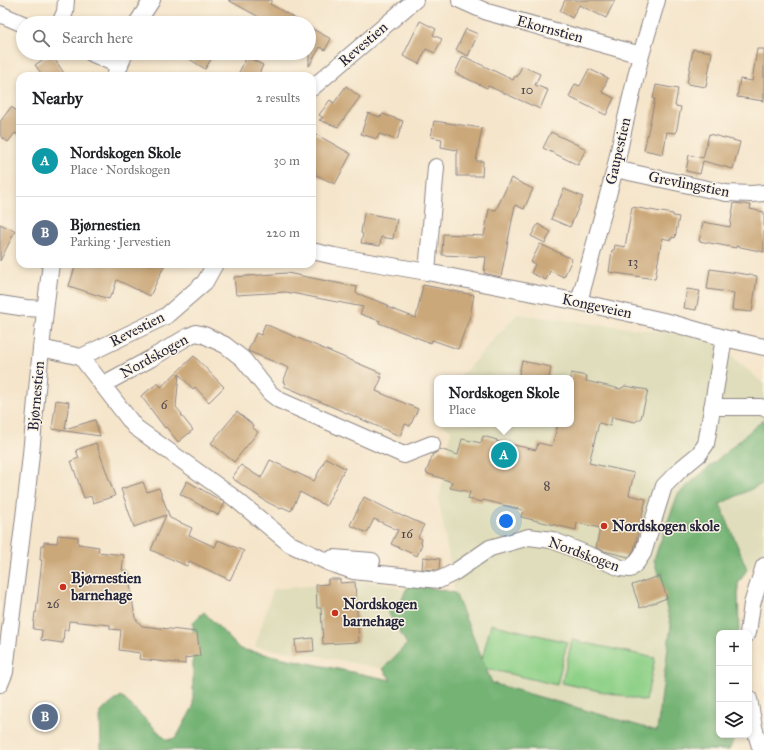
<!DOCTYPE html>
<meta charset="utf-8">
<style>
:root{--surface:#fff;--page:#f6f6f6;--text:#202124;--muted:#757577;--line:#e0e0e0;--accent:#ea580c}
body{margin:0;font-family:"IM FELL Great Primer",serif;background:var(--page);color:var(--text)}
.controls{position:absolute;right:12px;bottom:12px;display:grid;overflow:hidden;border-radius:8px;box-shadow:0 2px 6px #0003}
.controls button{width:36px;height:36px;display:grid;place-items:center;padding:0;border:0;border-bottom:1px solid var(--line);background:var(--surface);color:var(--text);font:20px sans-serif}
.you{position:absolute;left:506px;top:521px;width:14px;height:14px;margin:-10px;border:3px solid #fff;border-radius:50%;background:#1a73e8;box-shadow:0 0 0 6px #1a73e833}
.badge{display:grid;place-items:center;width:26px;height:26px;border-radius:50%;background:var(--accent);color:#fff;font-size:13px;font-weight:700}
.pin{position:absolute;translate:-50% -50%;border:2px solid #fff;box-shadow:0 1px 4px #0006}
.popup{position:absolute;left:434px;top:375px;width:140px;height:52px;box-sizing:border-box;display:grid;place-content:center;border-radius:8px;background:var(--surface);filter:drop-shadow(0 1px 3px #0005);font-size:13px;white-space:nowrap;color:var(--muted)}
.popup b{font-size:15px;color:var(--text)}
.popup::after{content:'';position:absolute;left:50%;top:100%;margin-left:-8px;border:8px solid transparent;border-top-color:var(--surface)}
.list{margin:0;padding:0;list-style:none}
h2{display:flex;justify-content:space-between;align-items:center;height:52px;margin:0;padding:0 16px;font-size:17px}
h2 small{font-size:13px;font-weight:400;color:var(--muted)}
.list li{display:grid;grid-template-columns:26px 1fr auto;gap:12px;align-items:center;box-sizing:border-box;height:72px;padding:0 16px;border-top:1px solid var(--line)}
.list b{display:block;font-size:15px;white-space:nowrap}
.list p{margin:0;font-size:13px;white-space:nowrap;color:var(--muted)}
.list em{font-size:13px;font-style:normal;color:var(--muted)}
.icon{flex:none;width:22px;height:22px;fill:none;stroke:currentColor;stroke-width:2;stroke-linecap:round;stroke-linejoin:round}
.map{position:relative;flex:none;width:764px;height:750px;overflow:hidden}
.search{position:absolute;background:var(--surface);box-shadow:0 2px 6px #0003;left:16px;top:16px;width:300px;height:44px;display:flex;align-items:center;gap:10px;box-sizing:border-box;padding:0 14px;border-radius:22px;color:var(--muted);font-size:15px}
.panel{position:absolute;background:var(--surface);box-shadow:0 2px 6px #0003;left:16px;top:72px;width:300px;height:196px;border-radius:12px}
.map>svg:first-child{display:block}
.built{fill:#dfddbb}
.green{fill:#90d189;stroke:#597a62}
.forest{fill:#74b375;stroke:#4b6a58}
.building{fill:#cba87a}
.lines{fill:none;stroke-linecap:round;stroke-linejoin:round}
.minor-casing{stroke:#8c8483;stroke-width:18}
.minor{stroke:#fff;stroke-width:16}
.poi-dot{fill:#c8321e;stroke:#fcf5e5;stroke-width:1.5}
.labels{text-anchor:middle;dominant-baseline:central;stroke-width:3;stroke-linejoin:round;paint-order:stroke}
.number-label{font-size:13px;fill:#4c444b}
.street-label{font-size:15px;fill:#22223b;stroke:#fcf5e5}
.poi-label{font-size:15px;font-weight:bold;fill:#22223b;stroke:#fcf5e5;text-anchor:start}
</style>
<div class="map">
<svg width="764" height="750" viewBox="0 0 764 750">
<rect width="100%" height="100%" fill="#fcf5e5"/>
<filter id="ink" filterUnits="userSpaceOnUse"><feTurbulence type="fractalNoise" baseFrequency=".025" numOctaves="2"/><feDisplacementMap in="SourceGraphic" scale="8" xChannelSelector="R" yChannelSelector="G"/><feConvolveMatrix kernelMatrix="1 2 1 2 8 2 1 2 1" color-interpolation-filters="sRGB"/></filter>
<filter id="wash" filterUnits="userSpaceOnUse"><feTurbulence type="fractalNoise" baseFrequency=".012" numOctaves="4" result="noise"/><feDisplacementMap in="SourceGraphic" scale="16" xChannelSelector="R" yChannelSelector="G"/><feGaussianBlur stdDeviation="0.9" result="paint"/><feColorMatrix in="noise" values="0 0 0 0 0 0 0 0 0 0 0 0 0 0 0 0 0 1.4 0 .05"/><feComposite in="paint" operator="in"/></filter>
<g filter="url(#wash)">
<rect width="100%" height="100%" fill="#f5e5cb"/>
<!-- built -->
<path class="built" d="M517,314L710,338L764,384V552L738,584L739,633H719L658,731L492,683L455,593L439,501L451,430L441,424H571V378H459Z
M355,582H378L454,604L383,669L319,656L255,647L273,589Z"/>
<!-- green -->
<path class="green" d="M491,624L567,642L557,685L480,667Z
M572,640L655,658L646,701L562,683Z"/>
<!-- forest -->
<path class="forest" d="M764,419V483L720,504L747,569L738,584L739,633H719V735H736L729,750H101L100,712L121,696L167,740L176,738L193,707V622L204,612L240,649L391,680L383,669L407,644L383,604L401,602L409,583L455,593L492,683L657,731L671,625L654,559L678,494Z"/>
<g id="blocks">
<!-- building -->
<path class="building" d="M228,0H272L270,4L303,23H270Z
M565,0H615L606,18L579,5L572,18L560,11Z
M420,21L436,29L433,35L442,39L435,53L426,49L419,64L403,56Z
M309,27L331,39L325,50L320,47L309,66Z
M466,29L478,34L468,56L456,50Z
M693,49L712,52L706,87L687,84Z
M757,49H764V101L737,97L740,79L752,81Z
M180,53H215L205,69Z
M51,54L66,76H43L35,65Z
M463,56L513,80L515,76L517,77L522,66L540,74L535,85L548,90L540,109L488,86L487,88L455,73Z
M247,57L263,65L258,76H237Z
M589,69L608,78L602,92L614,98L606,115L569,97L575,84L580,86Z
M656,85L678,89L675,106L681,107L676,133L667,132L663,154L644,150L655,99H653Z
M346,86L360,97L338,127L319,120L323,118L319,115L330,100L334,103Z
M11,107L20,113V136L15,133L8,142L0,136V122Z
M368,113L380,117L383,114L403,121L397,140L379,134L377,139L361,134Z
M434,121L482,128L476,161H483L482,176H457V150L441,147L442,139L431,137Z
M312,132L351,154L335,184L316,175L312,154Z
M551,132L586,149L578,165L543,148Z
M709,134L740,142L733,169L703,161L700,174L686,171L689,155L703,158Z
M511,178L533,189L524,209L515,205L501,277L484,273L486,257L442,255L443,234L484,236L489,209L496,210Z
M564,189L583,197L570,227L551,219Z
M734,203L751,205L750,209L764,212V252L736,246V248L699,241L703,222L730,227Z
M632,207L673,214V216L679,217L675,238L672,237L671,240L662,238L655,279L609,272L612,250H614L615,245L625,247Z
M364,213L397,219L393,239L381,237L380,246L361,243L363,234L361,233Z
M0,224L15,231L0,261Z
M538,224L551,232L545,243L531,236Z
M540,244L572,259L564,277L550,271L546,280L531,273L535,264L531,262Z
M76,264H165L150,296L117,280L112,295L111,294L109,299L69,286Z
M710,269L757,276L752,312L732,310L734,293L707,289Z
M287,273L357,287L356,293L388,305L387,307L416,318L423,285L474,295L470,316L458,349L432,340L431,343L379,323L380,321L360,314L363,307L286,292L236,295L234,277Z
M687,289L700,291L696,310L684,308Z
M265,324L381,373L380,377H382L376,391L418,409L410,426L405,424L400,436L284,386L286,383L283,382L289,368L248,351L256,333L261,335Z
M194,356L224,387L209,402L195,387L193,389L179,374L176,407L182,414L181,415L193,430L178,442L166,427L165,428L141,396L158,383L161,387Z
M522,361L551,367L549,378H518Z
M571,373L587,376L586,381L620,389L625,386L648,390L641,418L635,422L612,417L610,426L599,423L589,463L634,473L629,495L646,499L634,550L629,557L604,551L596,548L600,528L577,523L576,530L521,517L523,510L483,500L482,502L468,499L470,492L450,488L452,482L426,473L433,454L436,453L440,449L458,455L462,439L481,443L483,436L497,440L496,441L536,450L538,443L552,446L558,424H571Z
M56,400L69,402L65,429L95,420L100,436L52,429Z
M237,412L253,425L252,427L258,432L234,462L211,443Z
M96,443L115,496L93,503L91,496L84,498L71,461L79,458L76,450Z
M326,458L345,468L326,506L300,492L291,511L282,507L281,509L267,502L232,478L241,465L261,478L270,460L314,481Z
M187,481L225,503L218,515L180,494Z
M143,482L147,492L159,488L170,518L192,528L189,535L215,547L218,540L244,551L230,580L189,561L187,566L151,550L166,515L134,527L121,489Z
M364,497L404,517V516L424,525L418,537L422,539L421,543L422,544L417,556L391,544L398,530L374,519L367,533L350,525Z
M58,535L78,537V544L99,547L98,552L124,555L122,570L128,571L135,618L142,626L197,632L200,656L185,658V664L139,659L140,653L119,650L121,630L110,629V625L69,621L68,630H64L63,643L41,640L42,630L33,629L35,612L36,613L42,560H40L41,545H44V542L57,543Z
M423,557L440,559L439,569L437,570L422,569Z
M660,576L667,598L640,608L632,585Z
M328,579H340V583L355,582L359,642L323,644L321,608H317L316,585L328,584Z
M313,638L314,651L296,652L295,640Z"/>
</g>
</g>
<g filter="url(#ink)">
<use href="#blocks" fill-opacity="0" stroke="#8c8483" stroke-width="1"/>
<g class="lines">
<!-- minor casing -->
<g class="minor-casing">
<path id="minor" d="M460,0L487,12L641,55
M0,14L23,24
M60,23L65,12L66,0
M137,23L152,0
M91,53L120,66
M115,76L125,53
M312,88L415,0
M615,169L726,193L751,194L764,193
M312,251L334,256L427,272L579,302L668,322L724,338L764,347
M427,272L436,167
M579,302L615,169L624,127L641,55L657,0
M0,304L26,308L45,309
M41,348L81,357L166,316L205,282L215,264
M81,357L135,427L233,497L290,544L330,563L353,571L439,580L455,572L490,548L529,537L552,540L621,568L630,569L637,562L643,553L664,486L682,468L699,454L706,444L724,338
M102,385L150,359L189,336L196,333L204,335L225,345L243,359L270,393L279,400L404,455L432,444
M712,407H761L764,408
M333,558L372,561
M748,633L752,604L764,566
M0,684L5,672C13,599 24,527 31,454C37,391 42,327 51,264
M749,699L754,727L761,750"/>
</g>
<!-- minor -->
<use href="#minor" class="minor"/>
</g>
</g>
<!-- markers -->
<g class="poi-dot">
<circle cx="604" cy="526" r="4"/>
<circle cx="63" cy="587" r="4"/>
<circle cx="335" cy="613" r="4"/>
</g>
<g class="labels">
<!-- number labels -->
<g class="number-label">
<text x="527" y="90">10</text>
<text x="633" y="262">13</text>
<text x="164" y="405">6</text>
<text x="547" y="486">8</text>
<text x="407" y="534">16</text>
<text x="53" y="604">26</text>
</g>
<!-- street labels -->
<g class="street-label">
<text transform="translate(550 29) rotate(15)">Ekornstien</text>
<text transform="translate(363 44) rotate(-41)">Revestien</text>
<text transform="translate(618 151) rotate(-77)">Gaupestien</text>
<text transform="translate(689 184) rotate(11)">Grevlingstien</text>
<text transform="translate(597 306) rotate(12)">Kongeveien</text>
<text transform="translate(137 329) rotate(-27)">Revestien</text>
<text transform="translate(154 356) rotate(-29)">Nordskogen</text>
<text transform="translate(36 396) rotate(-85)">Bjørnestien</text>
<text transform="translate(584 554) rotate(20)">Nordskogen</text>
</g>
<!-- poi labels -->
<g class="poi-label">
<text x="612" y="526">Nordskogen skole</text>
<text x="71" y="578">Bjørnestien<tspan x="71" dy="17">barnehage</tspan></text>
<text x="343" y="604">Nordskogen<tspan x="343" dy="17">barnehage</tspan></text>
</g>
</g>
</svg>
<div class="controls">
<button>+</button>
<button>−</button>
<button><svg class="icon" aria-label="layers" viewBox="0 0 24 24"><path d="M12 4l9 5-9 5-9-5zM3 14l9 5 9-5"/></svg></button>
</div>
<div class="you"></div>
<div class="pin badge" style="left:504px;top:455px;background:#0f9aa8">A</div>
<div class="popup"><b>Nordskogen Skole</b>Place</div>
<div class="pin badge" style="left:45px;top:717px;background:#5c6f8a">B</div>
<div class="search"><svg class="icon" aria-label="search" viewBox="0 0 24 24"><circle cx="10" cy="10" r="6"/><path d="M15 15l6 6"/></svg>Search here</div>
<section class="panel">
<h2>Nearby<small>2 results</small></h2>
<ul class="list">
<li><span class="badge" style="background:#0f9aa8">A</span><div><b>Nordskogen Skole</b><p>Place · Nordskogen</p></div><em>30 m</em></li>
<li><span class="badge" style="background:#5c6f8a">B</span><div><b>Bjørnestien</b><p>Parking · Jervestien</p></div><em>220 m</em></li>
</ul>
</section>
</div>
